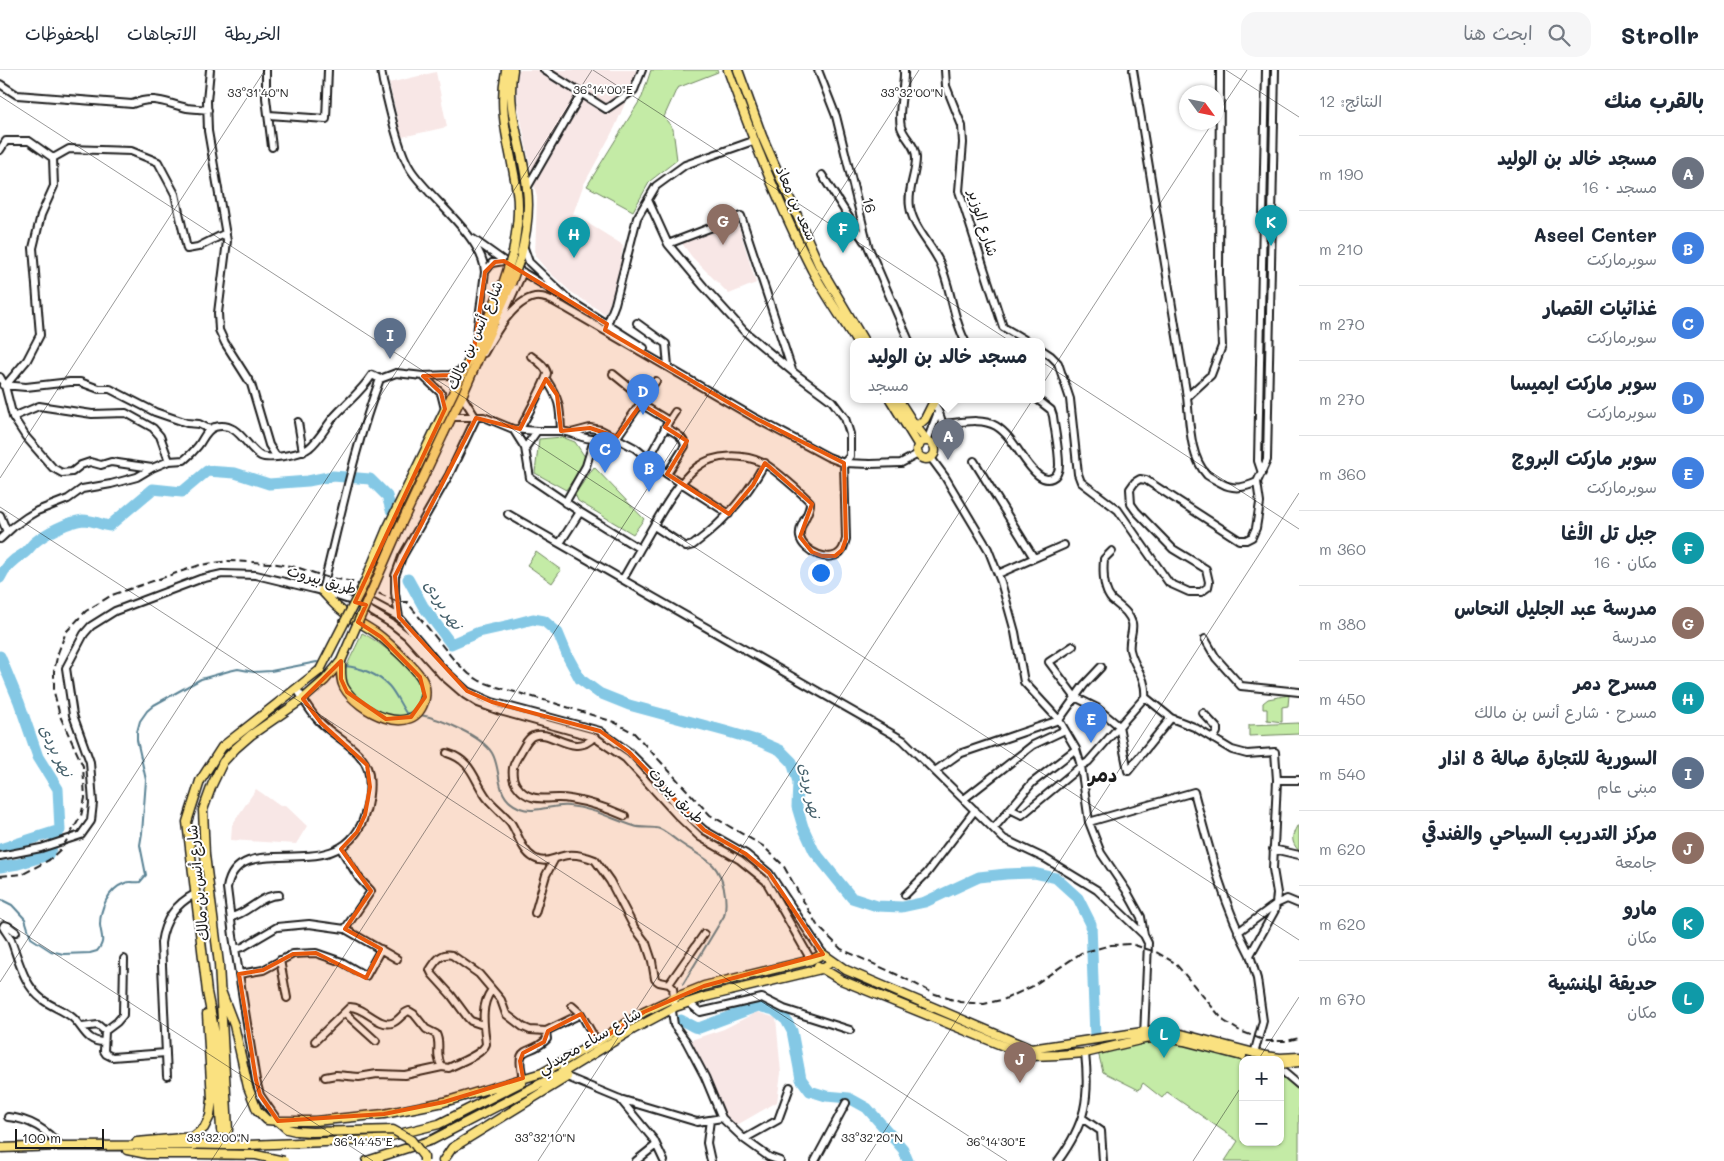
<!DOCTYPE html>
<html lang="ar">
<meta charset="utf-8">
<style>
:root{--surface:#fff;--page:#f6f6f7;--text:#1f2937;--muted:#747a83;--line:#e0e1e3;--accent:#ea580c}
body{margin:0;font-family:Mali,"Playpen Sans Arabic",sans-serif;background:var(--page);color:var(--text);direction:rtl}
.controls{position:absolute;right:15px;bottom:15px;display:grid;overflow:hidden;border-radius:10px;box-shadow:0 1px 4px #0004}
.controls button{width:45px;height:45px;display:grid;place-items:center;padding:0;border:0;border-bottom:1px solid var(--line);background:var(--surface);color:var(--text);font:25px sans-serif}
.compass{position:absolute;left:1179px;top:15px;width:45px;height:45px;border-radius:50%;background:var(--surface);box-shadow:0 1px 4px #0004;rotate:123deg}
.scale{position:absolute;left:15px;bottom:12px;width:89px;box-sizing:border-box;padding-left:5px;border:2px solid #1c1c1c;border-top:0;font-size:14px;line-height:18px;white-space:nowrap;color:#1c1c1c;-webkit-text-stroke:4px #fff;paint-order:stroke}
.you{position:absolute;left:820px;top:502px;width:18px;height:18px;margin:-12px;border:4px solid #fff;border-radius:50%;background:#1a73e8;box-shadow:0 0 0 8px #1a73e833}
.badge{display:grid;place-items:center;width:32px;height:32px;border-radius:50%;background:var(--accent);color:#fff;font-size:16px;font-weight:700}
.pin{position:absolute;translate:-50% -41px;filter:drop-shadow(0 1px 2px #0008)}
.pin::after{content:'';position:absolute;top:26px;width:18px;height:15px;background:inherit;clip-path:polygon(0 0,100% 0,50% 100%)}
.popup{position:absolute;left:850px;top:268px;width:195px;height:65px;box-sizing:border-box;display:grid;place-content:center;border-radius:10px;background:var(--surface);filter:drop-shadow(0 1px 4px #0005);font-size:16px;white-space:nowrap;color:var(--muted)}
.popup b{font-size:19px;color:var(--text)}
.popup::after{content:'';position:absolute;left:50%;top:100%;margin-left:-10px;border:10px solid transparent;border-top-color:var(--surface)}
.list{margin:0;padding:0;list-style:none}
h2{display:flex;justify-content:space-between;align-items:center;height:65px;margin:0;padding:0 20px;font-size:21px}
h2 small{font-size:16px;font-weight:400;color:var(--muted)}
.list li{display:grid;grid-template-columns:32px 1fr auto;gap:15px;align-items:center;box-sizing:border-box;height:75px;padding:0 20px;border-top:1px solid var(--line)}
.list b{display:block;font-size:19px;white-space:nowrap}
.list p{margin:0;font-size:16px;white-space:nowrap;color:var(--muted)}
.list em{font-size:16px;font-style:normal;color:var(--muted)}
.icon{flex:none;width:28px;height:28px;fill:none;stroke:currentColor;stroke-width:2;stroke-linecap:round;stroke-linejoin:round}
.map{position:relative;flex:none;width:1299px;height:1091px;overflow:hidden;direction:ltr}
header{display:flex;align-items:center;gap:30px;box-sizing:border-box;height:70px;padding:0 25px;background:var(--surface);border-bottom:1px solid var(--line)}
header strong{font-size:24px}
nav{display:flex;gap:28px;margin-inline-start:auto;font-size:18px}
.search{width:350px;height:45px;background:var(--page);display:flex;align-items:center;gap:12px;box-sizing:border-box;padding:0 18px;border-radius:15px;color:var(--muted);font-size:19px}
main{display:flex}
aside{flex:1;background:var(--surface)}
.map>svg:first-child{display:block}
.built{fill:#f8e7e6}
.green{fill:#c4eba6;stroke:#708461}
.lines{fill:none;stroke-linecap:round;stroke-linejoin:round}
.stream{stroke:#5a8395;stroke-width:2}
.river{stroke:#84c8e5;stroke-width:11}
.major-tunnel{stroke:#ddd;stroke-width:8;stroke-dasharray:8 4;stroke-linecap:butt}
.minor-casing{stroke:#1c1c1c;stroke-width:10}
.major-casing{stroke:#1c1c1c;stroke-width:11}
.minor{stroke:#fff;stroke-width:6}
.major{stroke:#fae180;stroke-width:8}
.rail{stroke:#1c1c1c;stroke-width:2;stroke-dasharray:8 4;stroke-linecap:butt}
.major-bridge-casing{stroke:#1c1c1c;stroke-width:11;stroke-linecap:butt}
.major-bridge{stroke:#fae180;stroke-width:8}
.marked{fill:#e8590c;fill-opacity:0.2;stroke:#e8590c;stroke-width:4;stroke-linejoin:round}
.ticks{fill:none;stroke:#1c1c1c;stroke-width:1;stroke-opacity:0.45}
.labels{text-anchor:middle;dominant-baseline:central;stroke-width:4;stroke-linejoin:round;paint-order:stroke}
.street-label{font-size:15px;fill:#1c1c1c;stroke:#fff}
.water-label{font-size:16px;font-style:italic;fill:#46616c;stroke:#fff}
.district-label{font-size:20px;font-weight:bold;fill:#1c1c1c;stroke:#fff}
.ticks-label{font-size:12px;text-anchor:middle;fill:#1c1c1c;stroke:#fff;stroke-width:4;stroke-linejoin:round;paint-order:stroke}
</style>
<header>
<strong>Strollr</strong>
<div class="search"><svg class="icon" aria-label="search" viewBox="0 0 24 24"><circle cx="10" cy="10" r="6"/><path d="M15 15l6 6"/></svg>ابحث هنا</div>
<nav><a>الخريطة</a><a>الاتجاهات</a><a>المحفوظات</a></nav>
</header>
<main>
<aside>
<h2>بالقرب منك<small>النتائج: 12</small></h2>
<ul class="list">
<li><span class="badge" style="background:#6b7280">A</span><div><b>مسجد خالد بن الوليد</b><p>مسجد · 16</p></div><em>190 m</em></li>
<li><span class="badge" style="background:#3f7fe0">B</span><div><b>Aseel Center</b><p>سوبرماركت</p></div><em>210 m</em></li>
<li><span class="badge" style="background:#3f7fe0">C</span><div><b>غذائيات القصار</b><p>سوبرماركت</p></div><em>270 m</em></li>
<li><span class="badge" style="background:#3f7fe0">D</span><div><b>سوبر ماركت ايميسا</b><p>سوبرماركت</p></div><em>270 m</em></li>
<li><span class="badge" style="background:#3f7fe0">E</span><div><b>سوبر ماركت البروج</b><p>سوبرماركت</p></div><em>360 m</em></li>
<li><span class="badge" style="background:#0f9aa8">F</span><div><b>جبل تل الأغا</b><p>مكان · 16</p></div><em>360 m</em></li>
<li><span class="badge" style="background:#8d6e63">G</span><div><b>مدرسة عبد الجليل النحاس</b><p>مدرسة</p></div><em>380 m</em></li>
<li><span class="badge" style="background:#0f9aa8">H</span><div><b>مسرح دمر</b><p>مسرح · شارع أنس بن مالك</p></div><em>450 m</em></li>
<li><span class="badge" style="background:#5c6f8a">I</span><div><b>السورية للتجارة صالة 8 اذار</b><p>مبنى عام</p></div><em>540 m</em></li>
<li><span class="badge" style="background:#8d6e63">J</span><div><b>مركز التدريب السياحي والفندقي</b><p>جامعة</p></div><em>620 m</em></li>
<li><span class="badge" style="background:#0f9aa8">K</span><div><b>مارو</b><p>مكان</p></div><em>620 m</em></li>
<li><span class="badge" style="background:#0f9aa8">L</span><div><b>حديقة المنشية</b><p>مكان</p></div><em>670 m</em></li>
</ul>
</aside>
<div class="map">
<svg width="1299" height="1091" viewBox="0 0 1299 1091">
<rect width="100%" height="100%" fill="#fff"/>
<filter id="ink" filterUnits="userSpaceOnUse"><feTurbulence type="fractalNoise" baseFrequency=".02" numOctaves="2"/><feDisplacementMap in="SourceGraphic" scale="10" xChannelSelector="R" yChannelSelector="G"/><feConvolveMatrix kernelMatrix="1 2 1 2 8 2 1 2 1" color-interpolation-filters="sRGB"/></filter>
<g filter="url(#ink)">
<!-- built -->
<path class="built" d="M518,0H639L615,57L583,116L573,144L623,175L617,216L605,244L571,222L547,200L535,186L537,128L518,36L516,15Z
M436,2L447,57L402,67L389,13Z
M738,154L756,213L729,224L692,187L681,172Z
M256,719L280,736L285,735L307,756L296,774L231,770L232,755Z
M757,942L776,948L781,1003L777,1032L730,1059L691,970L724,959Z"/>
<!-- green -->
<path class="green" d="M651,0H717L718,2L677,18L664,47L673,59L677,90L650,111L633,141L587,116L642,27Z
M562,367L575,372L587,390L566,420L535,403L539,369Z
M594,397L644,449L633,464L578,431L575,424Z
M536,482L561,500L552,513L527,495Z
M362,563C376,569 414,599 419,613C428,636 404,652 383,645C376,642 368,635 361,630C352,624 342,613 345,601C348,591 358,574 362,563Z
M1289,625L1288,636L1282,637V652L1267,650V639H1263V633L1268,629Z
M1299,653V664L1249,666V655Z
M1297,756H1299V781C1291,772 1291,767 1297,756Z
M1160,969L1250,990H1243V1072H1280V1001L1299,1017V1091H1225L1238,1071L1167,1022L1162,1028L1143,1013L1139,1020L1103,1002L1098,982Z"/>
<g class="lines">
<!-- stream -->
<path class="stream" d="M345,596C360,597 379,605 389,616C396,624 400,634 406,643L410,644
M420,645C439,648 482,666 492,683C503,702 493,727 520,738C535,744 553,734 569,736C592,738 612,749 634,756C642,759 652,756 660,759C667,762 673,768 679,772C690,780 703,786 713,795C724,807 728,831 724,846L683,914
M0,831L2,830L12,835L25,849L31,868L51,881L63,884L90,883L97,881C106,871 101,866 100,855C100,839 108,819 125,813C129,811 135,813 140,812L146,805L140,775L142,763L146,710L137,670V662L140,651L147,641L154,635L201,609L229,601L238,599L254,602L271,601L317,592"/>
<!-- river -->
<path class="river" d="M0,508C5,497 12,490 23,484C27,482 30,477 34,473C46,463 67,452 83,450C92,450 100,454 109,456L153,419L182,422L207,401L235,403L269,414L308,411L333,406L370,409L387,426L391,440
M408,509L423,536L451,574L479,562L510,555L533,549L544,551L558,563L568,587L580,609L599,623L629,635L725,661L759,671L780,680L792,692L798,712L797,737L803,757L814,781L852,828L877,836L902,837L925,832L979,807L1006,804L1034,803L1056,808L1078,828L1091,854L1095,967
M0,586L19,632L38,687L58,719L60,760L0,779
M0,797L18,794L48,785L58,764
M681,950L694,957L699,958L758,936L774,940L786,950L792,961L801,1009L810,1021L826,1026L849,1028L867,1038L903,1079L908,1091"/>
<!-- major-tunnel -->
<path class="major-tunnel" d="M221,1060L223,1091
M228,1060L231,1091"/>
<!-- minor casing -->
<g class="minor-casing">
<path id="minor" d="M210,0L207,31L208,61L227,171L218,243L219,260L225,273L251,314L269,375L276,386
M266,0V28L272,77
M381,0L383,12C389,35 398,81 411,100C430,129 483,167 485,202
M544,0L606,39L634,20L642,0
M818,0L836,46L868,176L909,271
M904,0C905,17 897,41 901,57C905,69 916,75 916,88C916,105 907,120 910,137C913,157 930,173 939,191C951,216 952,246 965,271
M945,0L946,16L962,56L963,73L959,121L1003,257L1027,271
M1133,0L1187,327C1190,352 1189,386 1207,405C1211,408 1216,410 1221,413C1233,420 1244,418 1257,412
M0,14L17,25L132,34C155,25 165,33 187,38C194,39 201,39 208,40
M269,45L326,49L328,0
M0,80L6,71H29L53,88L69,79L131,81L158,92L175,124L187,179L198,177L226,163
M822,105L864,171
M527,118L581,24
M473,169L504,191L557,223
M668,174L741,146L792,300
M524,178L529,192L569,230L644,278
M500,252L523,202
M637,253L666,274L668,296
M605,260L615,234L637,148L656,116L685,95L753,71
M476,271L485,202L492,193L504,191
M1042,280L1051,286L1058,293L1070,329L1078,404L1081,412L1118,440L1169,513L1189,522H1201L1208,517L1209,512L1206,499L1173,479L1136,441L1131,434L1130,419L1135,412L1140,409L1146,410L1239,470H1246L1252,467L1256,458L1260,433L1257,412L1267,390L1275,0
M484,283C494,265 513,231 535,227C545,225 556,233 564,237L755,348L828,387L844,393L870,394L901,393L918,384
M613,304L644,329
M423,306L441,323L445,339
M0,307L5,316L13,347L26,367L53,398L62,403L72,402L81,395L90,392L101,395L111,392L152,398L169,391
M546,309C560,330 560,337 561,361
M3,315L26,317L70,312H80L99,319H110L155,342L187,353L199,354L209,359
M5,316L27,290L40,265L33,178L41,145L54,116L53,88
M1187,327L1211,305L1222,276L1219,203L1220,0
M933,330C942,350 948,356 934,376
M641,334L669,351
M13,347L39,336L92,344L126,343L153,358L160,366L169,391L184,390C189,386 194,381 198,376C203,370 206,359 215,357C238,350 246,378 261,386C269,390 302,384 309,378C319,370 325,358 333,348C346,333 361,322 372,305L380,309L396,303L423,306L450,305L465,299
M452,347H484L513,359L537,361H561L571,363L590,358L601,360L635,378L667,404L729,444
M298,352L303,382
M943,354C959,353 981,347 996,356C1014,367 1023,393 1038,405C1048,413 1059,408 1059,395C1059,379 1055,362 1053,346L1051,340L1037,329
M665,357C673,362 684,366 685,376L667,404
M513,359L525,378L530,408L580,442L640,479C655,454 675,414 697,397C715,383 744,384 763,393C772,397 803,424 810,432C811,444 798,454 800,467C803,482 832,495 842,480C844,477 845,472 846,469L844,393L850,386V364L845,348L832,331L793,302L744,261L704,217L668,174L648,130
M520,359C525,350 547,309 547,303C545,295 536,290 531,286
M571,363C585,369 598,372 612,365
M617,367L656,311
M927,371L938,342
M525,378L537,361
M649,388L669,351L675,342
M931,388L945,407L988,479L1001,512L1015,562L1024,612L1059,650L1076,679L1081,696L1089,752L1101,783L1126,820L1141,847L1144,865L1148,873L1144,966
M974,391L1034,488
M1262,403L1258,391L1266,0
M565,433L586,396L594,370
M508,444L903,670L1004,769L1046,789L1097,820L1144,865
M0,445L7,462
M654,456L686,477L693,475C723,453 747,426 765,393
M0,469L13,457L27,447L37,441L68,429L82,419L111,414L137,407L152,398
M560,473L580,442
M1112,481L1104,489C1103,501 1103,520 1112,530C1120,537 1129,542 1132,553C1134,561 1128,571 1130,580C1134,598 1147,607 1145,627L1171,648L1194,657L1232,680L1247,684L1275,682L1277,710L1273,799L1277,823L1276,834L1275,840L1250,885L1257,909L1263,951L1254,984
M998,504L1064,475
M623,509L640,479
M322,521C340,450 354,378 380,309
M362,533H373L399,547L441,597L467,621L492,632L600,661L629,682L653,706L681,740L704,760L746,784L769,803L823,884
M399,547L395,523V506L402,487L449,405L476,348L462,326
M1205,569L1216,588L1241,616L1299,622
M1073,576L1049,592L1075,627L1097,638L1119,656L1128,701L1171,648
M1203,643L1217,658V662L1213,669
M594,667C574,689 551,658 533,666C528,668 526,673 523,678C520,684 514,691 513,698C512,705 513,711 517,716C531,736 551,725 570,729C589,732 607,738 625,746
M447,683C473,691 473,709 487,728C494,737 504,744 511,753C518,764 522,781 534,788C546,795 557,786 568,785C576,784 587,787 595,790L610,811L634,857L646,873L652,891L655,909L659,912L669,914L673,918L675,937L672,941L674,955L686,971L705,1007L722,1048L744,1069L769,1087L780,1091
M935,701L959,684L1059,650L1084,615L1101,597
M1277,710H1299
M964,729L1033,675L1065,660
M1010,739L1022,745L1081,696L1088,692L1145,627
M1089,752L1194,722C1209,778 1223,834 1250,885
M994,758L1032,713L1076,679
M341,779L359,808L371,821L345,859
M1273,779L1299,785
M0,786L41,778L81,765L91,751L93,733L90,692L73,645L66,598L84,564L91,556L115,541L200,509L222,504L256,505L322,521L358,533L392,554L407,566L442,605L465,625L478,633L500,641L594,667L625,688L677,745L700,767L740,790L766,811L811,890
M905,825L927,803L975,740
M535,843L546,805L554,790
M231,847C249,843 260,825 279,825
M16,862L8,856L4,855L3,857C5,861 9,865 11,870C19,891 24,916 43,930C52,937 64,940 73,948C84,958 86,972 104,972
M1238,862L1276,834L1287,829L1299,834
M235,879L243,877L277,857L309,854L345,859L397,889
M124,889L123,945L117,952L105,961L104,981L106,984L112,987L166,983
M280,890L287,928
M239,904L263,900L293,884L316,883L342,892L366,906L381,879
M669,914L704,864
M688,932L700,942L762,928L784,939L850,960
M572,936L581,944L597,972
M345,943L376,971
M483,955L471,951L468,948L451,925L432,904L430,900C435,892 441,882 452,885L479,904L501,930L506,944L523,957L530,960L546,961L581,944
M82,957L98,955L105,961
M315,971L350,937C365,937 378,957 392,953C399,951 402,943 409,941L414,944L426,959L436,964C442,975 434,984 442,997
M560,992L567,1007L620,1029L697,1052L722,1048
M1280,999L1299,1015
M167,1006L161,873C164,852 175,834 195,824
M325,1007L336,1005L359,1007L377,1004L405,1005L442,997L449,998C459,992 482,985 486,974C484,956 480,936 491,921
M523,1008C514,972 530,987 547,969L546,961
M620,1029L654,1070L664,1091
M8,1047C31,1049 46,1060 61,1076
M1082,1048L1101,1061L1103,1091
M710,1050L707,1073L711,1091
M278,1051L260,1025L256,1010L233,866L227,818C238,755 336,820 363,750C368,737 371,719 369,705C366,681 337,669 321,653C311,644 304,631 297,619
M744,1069L778,1050L790,1017
M636,1091L656,1075
M815,1091L846,1033
M1058,1091C1086,1053 1090,1028 1085,983"/>
</g>
<!-- major casing -->
<g class="major-casing">
<path id="major" d="M506,0C497,46 511,78 517,122C520,142 516,164 513,183
M513,0C505,41 524,79 527,119C530,142 526,166 520,189
M728,0C752,68 779,135 812,200C825,224 841,247 856,271
M738,0L762,66L819,195L864,271
M890,329L919,376
M898,329L912,351L927,371
M437,356L474,280L503,214
M916,357L925,349L934,331
M444,363L462,326L511,214
M917 380a9 9 0 1 1 18 0a9 9 0 1 1-18 0Z
M322,521C328,527 334,535 341,540C351,549 365,555 376,563C387,571 416,598 422,609C425,614 426,622 425,628C415,672 357,641 344,617C340,610 341,600 341,591
M818,896L841,910L1006,977L1032,986L1058,985L1085,983L1144,969L1159,967L1184,971L1242,986
M221,921L234,955L248,1017L257,1040L267,1050L278,1051H315L384,1044L444,1032L542,1003L597,972L644,942L674,928L704,916L811,890L823,884L846,900L1031,979L1162,959L1266,986L1280,988L1299,987
M1280,994L1299,992
M278,1051L287,1059L296,1061
M221,1060L216,969L207,922L187,752L200,711L222,677L320,600
M228,1060L219,894L205,785L203,740L212,715L223,692L236,678L251,665L303,629L325,610L341,591
M137,1072L193,1067L204,1058L210,1046L212,1029L207,944
M0,1078L61,1076L247,1075L375,1070L439,1054L522,1012
M127,1080L147,1084H196
M367,1091L432,1070L565,1001L632,960L675,937L705,927L821,899L833,891
M443,1091L452,1078L567,1007"/>
</g>
<!-- minor -->
<use href="#minor" class="minor"/>
<!-- major -->
<use href="#major" class="major"/>
<!-- rail -->
<path class="rail" d="M0,806L23,804L49,790L62,778L81,746L85,728L83,696L60,646L54,622V601L58,583L66,562L86,541L112,525L200,495L228,491L271,493L296,497L326,507L353,512L398,532H407L454,590L469,604L480,611L497,617L551,632L614,652L634,663L710,745L763,776L783,795L817,855L841,879L898,905L935,924L960,932L984,934L1005,929L1031,917L1081,883L1111,875L1131,874L1156,882L1175,893L1224,951L1240,961L1266,971H1286L1299,968"/>
<!-- major-bridge casing -->
<g class="major-bridge-casing">
<path id="major-bridge" d="M503,214L513,183
M511,214L520,189
M341,591L397,463L444,363
M320,600L363,516L386,461L437,356
M296,1061L312,1062L393,1060L411,1070L424,1087V1091
M196,1084L256,1085L284,1091"/>
</g>
<!-- major-bridge -->
<use href="#major-bridge" class="major-bridge"/>
</g>
</g>
<!-- marked area -->
<path class="marked" d="M504,191L607,254L605,260L755,348L844,393L846,469L842,480L835,486H822L812,482L800,467L812,434L765,393L753,415L729,444L667,404L687,371L665,357L669,351L641,334L617,367L590,358L561,361L557,325L546,309L520,359L476,348L395,506L399,547L467,621L492,632L600,661L629,682L704,760L746,784L769,803L823,884L704,916L644,942L597,972L581,944L548,961L544,972L523,983L520,991L523,1008L444,1032L384,1044L278,1051L260,1025L256,1010L239,904L263,900L293,884L316,883L366,908L381,879L345,859L371,821L341,779L357,762L365,745L370,717L367,695L321,653L303,629L341,591V609L347,622L386,649L411,647L425,627L420,607L381,567L358,552L366,535L355,532L445,339L441,323L423,306L450,305L465,299L474,280L485,202L495,192Z"/>
<!-- ticks -->
<path class="ticks" d="M593,0L1299,459M1226,0L1299,47M0,26L1299,870M1216,46L1247,0M0,408L265,0M0,437L1007,1091M0,848L373,1091M0,912L592,0M1258,990L1299,927M211,1091L919,0M538,1091L1213,52M865,1091L1299,423M1193,1091L1243,1014"/>
<g class="labels">
<!-- street labels -->
<g class="street-label">
<text transform="translate(797 133) rotate(66)">سعد بن معاذ</text>
<text transform="translate(870 135) rotate(76)">16</text>
<text transform="translate(984 153) rotate(73)">شارع الوزير</text>
<text transform="translate(474 265) rotate(-66)">شارع أنس بن مالك</text>
<text transform="translate(322 509) rotate(16)">طريق بيروت</text>
<text transform="translate(677 725) rotate(46)">طريق بيروت</text>
<text transform="translate(197 813) rotate(-96)">شارع أنس بن مالك</text>
<text transform="translate(589 970) rotate(-30)">شارع سناء محيدلي</text>
</g>
<!-- water labels -->
<g class="water-label">
<text transform="translate(444 534) rotate(56)">نهر بردى</text>
<text transform="translate(57 680) rotate(64)">نهر بردى</text>
<text transform="translate(811 720) rotate(78)">نهر بردى</text>
</g>
<!-- district labels -->
<g class="district-label">
<text x="1103" y="704">دمر</text>
</g>
</g>
<g class="ticks-label">
<text x="603" y="24">36°14'00"E</text>
<text x="258" y="27">33°31'40"N</text>
<text x="912" y="27">33°32'00"N</text>
<text x="218" y="1072">33°32'00"N</text>
<text x="545" y="1072">33°32'10"N</text>
<text x="872" y="1072">33°32'20"N</text>
<text x="363" y="1076">36°14'45"E</text>
<text x="996" y="1076">36°14'30"E</text>
</g>
</svg>
<div class="controls">
<button>+</button>
<button>−</button>
</div>
<svg class="compass" viewBox="-18 -18 36 36"><path d="M0-13l5 13h-10z" fill="#e53935"/><path d="M0 13l5-13h-10z" fill="#747a83"/></svg>
<div class="scale">100 m</div>
<div class="you"></div>
<div class="pin badge" style="left:948px;top:390px;background:#6b7280">A</div>
<div class="popup"><b>مسجد خالد بن الوليد</b>مسجد</div>
<div class="pin badge" style="left:649px;top:422px;background:#3f7fe0">B</div>
<div class="pin badge" style="left:605px;top:403px;background:#3f7fe0">C</div>
<div class="pin badge" style="left:643px;top:345px;background:#3f7fe0">D</div>
<div class="pin badge" style="left:1091px;top:673px;background:#3f7fe0">E</div>
<div class="pin badge" style="left:843px;top:183px;background:#0f9aa8">F</div>
<div class="pin badge" style="left:723px;top:175px;background:#8d6e63">G</div>
<div class="pin badge" style="left:574px;top:188px;background:#0f9aa8">H</div>
<div class="pin badge" style="left:390px;top:289px;background:#5c6f8a">I</div>
<div class="pin badge" style="left:1020px;top:1013px;background:#8d6e63">J</div>
<div class="pin badge" style="left:1271px;top:176px;background:#0f9aa8">K</div>
<div class="pin badge" style="left:1164px;top:988px;background:#0f9aa8">L</div>
</div>
</main>
